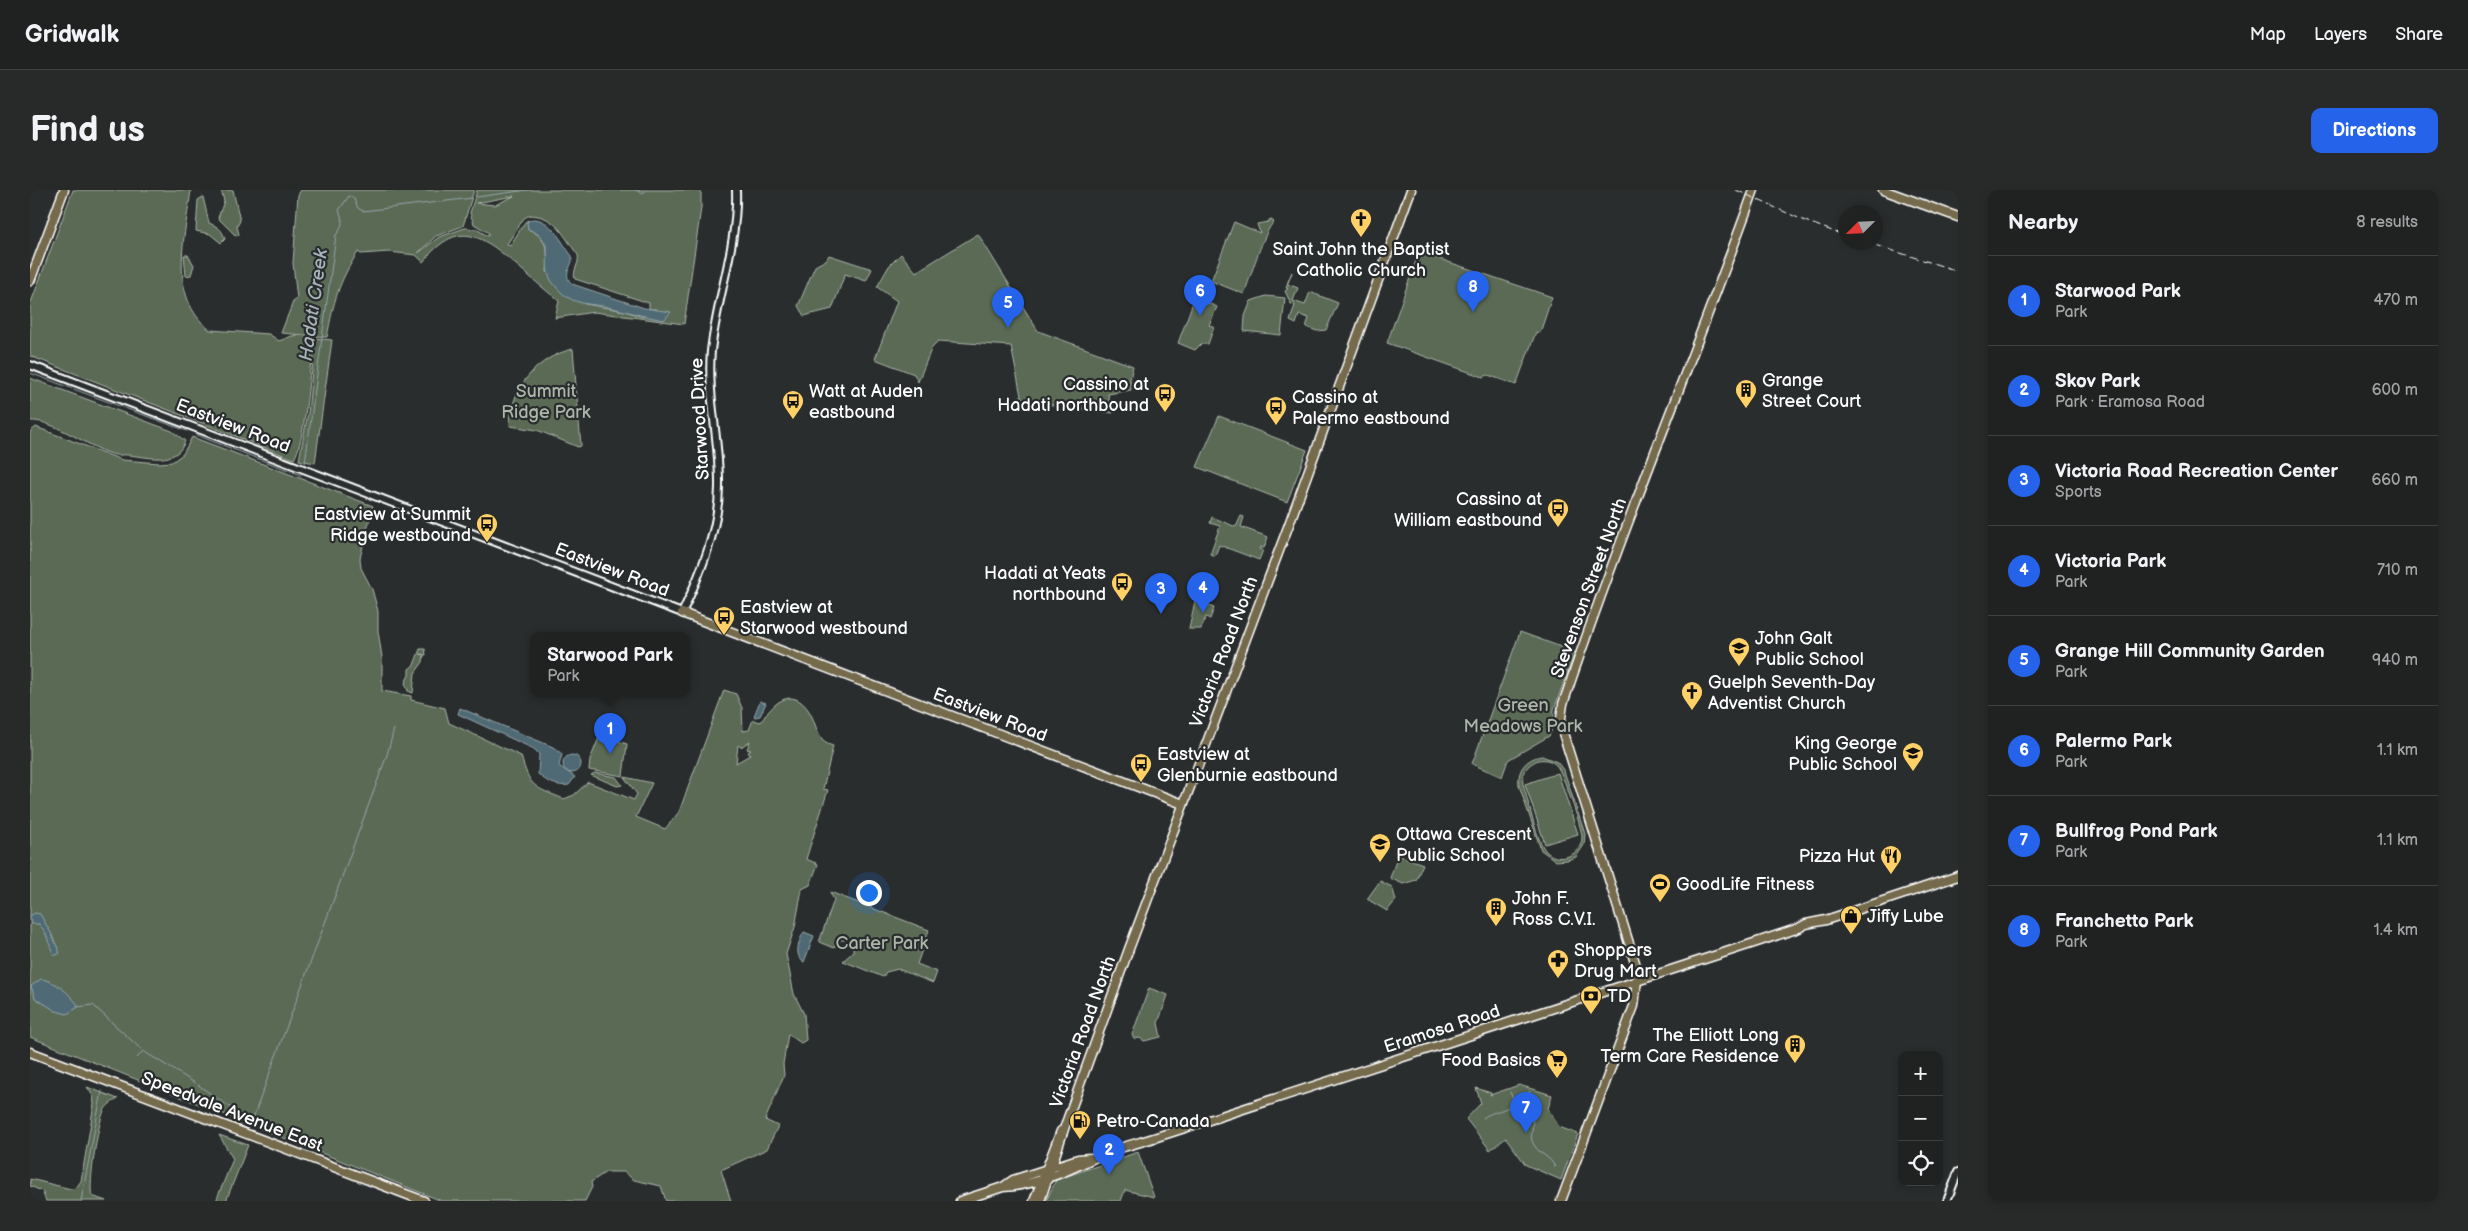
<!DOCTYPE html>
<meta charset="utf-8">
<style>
:root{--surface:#202222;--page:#282a2a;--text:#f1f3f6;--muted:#a2a4a5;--line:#3d3f40;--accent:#2563eb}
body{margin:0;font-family:"Balsamiq Sans",sans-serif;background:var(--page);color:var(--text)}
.controls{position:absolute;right:15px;bottom:15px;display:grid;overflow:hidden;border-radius:10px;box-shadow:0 2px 8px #0003}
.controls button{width:45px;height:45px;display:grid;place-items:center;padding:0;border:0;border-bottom:1px solid var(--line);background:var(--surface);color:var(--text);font:25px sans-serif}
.compass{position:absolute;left:1808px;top:15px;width:45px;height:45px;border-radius:50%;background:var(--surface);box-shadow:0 2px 8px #0003;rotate:246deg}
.you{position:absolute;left:838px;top:702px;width:18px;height:18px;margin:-12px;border:4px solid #fff;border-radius:50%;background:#1a73e8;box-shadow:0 0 0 8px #1a73e833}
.badge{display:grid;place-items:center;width:32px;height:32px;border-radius:50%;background:var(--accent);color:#fff;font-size:16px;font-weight:700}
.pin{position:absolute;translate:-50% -41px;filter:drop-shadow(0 1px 2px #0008)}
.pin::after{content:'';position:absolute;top:26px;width:18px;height:15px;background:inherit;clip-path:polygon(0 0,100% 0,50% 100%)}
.popup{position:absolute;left:500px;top:442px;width:160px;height:65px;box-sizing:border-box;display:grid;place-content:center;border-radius:10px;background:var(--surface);filter:drop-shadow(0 1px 4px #0005);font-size:16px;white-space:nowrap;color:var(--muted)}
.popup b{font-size:19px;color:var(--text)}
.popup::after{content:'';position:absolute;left:50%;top:100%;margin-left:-10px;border:10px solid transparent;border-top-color:var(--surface)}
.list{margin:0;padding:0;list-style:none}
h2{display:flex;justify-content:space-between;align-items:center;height:65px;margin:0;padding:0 20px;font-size:21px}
h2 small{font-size:16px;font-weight:400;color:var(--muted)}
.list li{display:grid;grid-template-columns:32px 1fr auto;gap:15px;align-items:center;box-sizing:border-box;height:90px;padding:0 20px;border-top:1px solid var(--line)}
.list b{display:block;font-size:19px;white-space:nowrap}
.list p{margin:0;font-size:16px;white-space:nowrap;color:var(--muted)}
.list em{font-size:16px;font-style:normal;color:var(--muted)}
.icon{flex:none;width:28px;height:28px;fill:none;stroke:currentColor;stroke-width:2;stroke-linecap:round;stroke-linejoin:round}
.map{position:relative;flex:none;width:1928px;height:1011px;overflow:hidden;border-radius:10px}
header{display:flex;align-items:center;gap:30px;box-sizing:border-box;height:70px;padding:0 25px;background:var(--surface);border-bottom:1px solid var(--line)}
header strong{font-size:24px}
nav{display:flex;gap:28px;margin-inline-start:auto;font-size:18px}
.intro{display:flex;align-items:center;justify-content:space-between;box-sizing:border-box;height:120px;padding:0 30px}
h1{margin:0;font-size:35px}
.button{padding:12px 22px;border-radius:10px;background:var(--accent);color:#fff;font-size:18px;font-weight:700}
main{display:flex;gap:30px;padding:0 30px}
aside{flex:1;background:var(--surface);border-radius:10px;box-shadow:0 2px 8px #0003}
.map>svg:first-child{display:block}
.green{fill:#5a6b55;stroke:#acb5aa;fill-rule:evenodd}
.water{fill:#4f6a74;stroke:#95a6ac}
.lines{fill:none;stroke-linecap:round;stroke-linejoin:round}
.stream{stroke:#95a6ac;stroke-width:1}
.minor-casing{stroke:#fff;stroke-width:10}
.major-casing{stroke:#fff;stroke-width:11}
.minor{stroke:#2a2d2e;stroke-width:6}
.major{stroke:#746b4b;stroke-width:8}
.rail{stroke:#fff;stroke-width:1;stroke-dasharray:8 4;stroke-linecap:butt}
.labels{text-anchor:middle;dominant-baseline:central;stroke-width:4.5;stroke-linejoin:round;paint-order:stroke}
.poi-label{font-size:18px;fill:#fff;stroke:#2a2d2e;text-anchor:start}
.park-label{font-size:18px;fill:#acb5aa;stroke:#2a2d2e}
.street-label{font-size:18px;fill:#fff;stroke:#2a2d2e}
.water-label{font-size:19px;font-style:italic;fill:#a7b4ba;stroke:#2a2d2e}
</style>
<header>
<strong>Gridwalk</strong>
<nav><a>Map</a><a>Layers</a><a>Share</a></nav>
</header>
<div class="intro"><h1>Find us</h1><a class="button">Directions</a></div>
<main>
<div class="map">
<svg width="1928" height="1011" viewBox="0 0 1928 1011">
<rect width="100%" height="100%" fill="#2a2d2e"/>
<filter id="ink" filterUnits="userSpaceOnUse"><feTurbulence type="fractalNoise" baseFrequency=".02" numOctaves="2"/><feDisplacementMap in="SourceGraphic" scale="10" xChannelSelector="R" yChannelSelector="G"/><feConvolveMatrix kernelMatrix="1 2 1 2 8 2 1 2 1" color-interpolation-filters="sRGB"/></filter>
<g filter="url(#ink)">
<!-- green -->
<path class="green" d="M43,0H161C155,47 137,106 180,140L239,144L249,151L262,146L274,145L281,151L282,161C279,185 275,252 264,269L0,166V115Z
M191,0H203L210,31L207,36L209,45L206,46L188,28L194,11Z
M271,0H444L433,36L406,46L388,63L409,47L435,38L446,39L458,46L459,43L444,34L440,23L447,0H671V18L654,134L564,122L525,128L529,111C514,99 499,86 484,73C449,43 427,30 393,72L386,65L359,62L331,64L328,62C308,93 304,111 297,147L251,143L263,112L267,109L263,73L268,5ZM484,6L465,15L446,13ZM500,25C527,26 533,46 548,65C550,74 542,80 545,89L619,113V119H626L613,127L595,121L555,114L517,82C519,63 517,47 498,39V30L495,32L480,56L477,54L494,28Z
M173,7L179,33C188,37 192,39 195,49L191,53L180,44L166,41L168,10Z
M1240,29L1244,32C1234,40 1220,89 1214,104L1181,91L1204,32L1230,43L1227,34L1238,32Z
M948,44L1008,141L1103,176L1100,189L1101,200L1078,204L1083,223L992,211L981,156L908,151L902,157L888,192L884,184L845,169L867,111L847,97L859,76L871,64L886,82Z
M1389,62L1522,107L1510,143L1506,142L1486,195L1458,185L1453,187L1357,153Z
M154,65H158L164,75L161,85L156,86Z
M799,65L842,79L836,91L815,84L802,119L774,126L768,116L785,76L796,70Z
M1262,82L1257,94L1268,98L1263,111L1275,115L1280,102L1308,113L1296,140L1287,141L1276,137L1279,128L1269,125L1266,134L1260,131L1265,115L1261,114L1255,101L1258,99L1256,98Z
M1236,106L1255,108L1251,145L1214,141L1215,126L1221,111Z
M1165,107L1187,117L1179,135L1184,137L1178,154H1171L1165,160L1148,153Z
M285,148L302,150L285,273L269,270L278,223Z
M543,159L551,256L548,257L507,240L480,236C480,198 507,167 543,159Z
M0,188L142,241L155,251C146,277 117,266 97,265C94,264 89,266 86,265C62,260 23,229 0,231Z
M1189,226L1277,260L1257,312L1167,277Z
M6,237L92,270L129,273L142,272L153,264L162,247L343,316L330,368L331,378L342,399L348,421V441L352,467V501L381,506V510L415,518L419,533L491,566C500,598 504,597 534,609L544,605L558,592L604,610L607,604L594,587L622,593L606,627L635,639L649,622L694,500L706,504L712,518L713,541L719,540L723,530L731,532C743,513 762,495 779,521C785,530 786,542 792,550C795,553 799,555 803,556L793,599L798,600L776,669L788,674L780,695L772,699L765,737L756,764L764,804L774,824L776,850L771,853L758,844L753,874L754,885L735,930L748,936L737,959L691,980L701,1011H636L631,996L604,990L594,982H576L561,992L562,997L555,1011H412L0,847V242ZM720,551L717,559L721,560L718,562L720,565L706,573L708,555L711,557Z
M1211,326L1214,327L1211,337L1238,347L1234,358L1230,357L1229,359L1233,360L1229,370L1189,355L1185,366L1180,364L1190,336L1180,333L1182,327L1206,337Z
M1165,411L1184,418L1180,429L1176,427L1171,439H1159Z
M1490,442L1545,462L1524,519L1523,536L1519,546L1478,570L1472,587L1442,574Z
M390,459H395L396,465L390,464L394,465L393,472L385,483L383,503L378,501L375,493L379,485V479L384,475Z
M570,545L597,554L593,586L559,580L560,570Z
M1512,566L1527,572L1534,581L1555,644L1554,655L1546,667L1537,670L1526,671L1511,660L1489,595C1487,579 1497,568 1512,566ZM1508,570C1515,569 1521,570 1526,575C1532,580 1552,638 1552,647C1552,666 1527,675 1515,660C1506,648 1498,610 1493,594C1491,582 1497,575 1508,570Z
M565,583L586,587L592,595L587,596L561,585Z
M1528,583L1548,644L1515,654L1495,594Z
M1368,665L1393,674L1386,690L1373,694L1360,688Z
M1350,691L1362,697L1366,710L1357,721L1337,709Z
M800,702L899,740L887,774L907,782L903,793L868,779L856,782L853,787L813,771L823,762V755L817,750H810L804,758L789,752L804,710Z
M1119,798L1138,805L1128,833L1131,847L1114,851L1110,848L1104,849L1102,845Z
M1489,895L1522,905L1518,919L1529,937L1548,944L1531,990L1496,975L1476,948L1460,960L1436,929L1451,913L1446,898L1461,903L1460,905Z
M57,897L88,909C82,912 77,915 74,921C68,933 58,995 62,1006L76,1011H16L12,1001L0,996V989L41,999L46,998L51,991L64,914L63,906Z
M189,945L218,955L196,1011H186L203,969Z
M1108,962L1124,1007L1095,1000L1091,1011H1016L1026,990Z"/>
<!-- water -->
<path class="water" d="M502,29C521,28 531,52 542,66C544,77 531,83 542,94L614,118L641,122L634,130C615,127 597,121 578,117C564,114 549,115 537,107C532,104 527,98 523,93C508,75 531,52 498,39L497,32Z
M730,511L736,513L730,526L725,527L724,526Z
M430,518L523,557L532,564L529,576L545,587L539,595C528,597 516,592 508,584L509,564L504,559L428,524Z
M533 574a9 9 0 1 1 18 0a9 9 0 1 1-18 0Z
M5,723L10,724L21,743L30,763L24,766L15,742L9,734H2L0,726Z
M774,742L784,746L774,772C763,766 769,750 774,742Z
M11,789C26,791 38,802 48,815L47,818L37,824L26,821L5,808L1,796Z"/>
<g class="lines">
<!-- stream -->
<path class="stream" d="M605,0L613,3L617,0
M446,7L498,0
M0,183L157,241
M166,245L271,285
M275,273L306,45C314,36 313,30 309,20L319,6L323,7L328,18L333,21L442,8
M47,817L63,815L113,861
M107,868L113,861L165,893
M168,895L213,926L223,928L357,565L364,539
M1480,902C1484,915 1498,917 1502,929C1505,938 1498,946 1504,955C1510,965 1520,966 1525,977
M1491,917L1500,901
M1453,928C1463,920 1476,922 1485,912
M51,1011L72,901"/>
<!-- minor casing -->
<g class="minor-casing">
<path id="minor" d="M0,175L652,423C670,385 689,339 689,297C690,252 677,206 681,161C687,107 708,54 706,0
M1917,1011L1928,982"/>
</g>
<!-- major casing -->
<g class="major-casing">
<path id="major" d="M1853,0L1928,27
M0,91L34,0
M652,423L1153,614
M0,862L394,1011
M973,997C1003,996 1036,982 1062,969C1084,958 1110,953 1133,945L1727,752L1769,738L1776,734L1796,730L1928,686
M930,1011L973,997L983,990L1048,969L1060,968
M1004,1011L1031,941
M1010,1011L1036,933L1099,759L1258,337L1381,0
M1531,1011L1604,816L1608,782L1533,543L1531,528L1533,514C1591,341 1662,172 1724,0"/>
</g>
<!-- minor -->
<use href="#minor" class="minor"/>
<!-- major -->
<use href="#major" class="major"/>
<!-- rail -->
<path class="rail" d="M1706,0L1775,31L1816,46
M1835,52L1928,81"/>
</g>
</g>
<!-- icons -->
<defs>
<g id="church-pin" transform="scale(1.125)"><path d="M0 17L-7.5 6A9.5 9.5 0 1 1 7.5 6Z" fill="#ffd166" stroke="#2a2d2e"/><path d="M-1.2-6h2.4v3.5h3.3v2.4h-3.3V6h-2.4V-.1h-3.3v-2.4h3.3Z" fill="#111"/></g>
<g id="building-pin" transform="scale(1.125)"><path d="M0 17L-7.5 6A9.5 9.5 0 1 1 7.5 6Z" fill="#ffd166" stroke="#2a2d2e"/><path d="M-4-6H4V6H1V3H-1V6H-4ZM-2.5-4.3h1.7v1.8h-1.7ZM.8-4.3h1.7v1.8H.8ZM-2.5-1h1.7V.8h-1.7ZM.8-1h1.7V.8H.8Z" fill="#111"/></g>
<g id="bus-pin" transform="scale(1.125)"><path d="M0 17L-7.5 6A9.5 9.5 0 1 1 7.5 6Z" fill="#ffd166" stroke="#2a2d2e"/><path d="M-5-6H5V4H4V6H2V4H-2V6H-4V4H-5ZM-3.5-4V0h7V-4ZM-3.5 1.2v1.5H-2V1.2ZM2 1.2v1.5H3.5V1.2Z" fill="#111"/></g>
<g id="school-pin" transform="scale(1.125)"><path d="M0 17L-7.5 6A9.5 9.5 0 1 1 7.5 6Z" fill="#ffd166" stroke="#2a2d2e"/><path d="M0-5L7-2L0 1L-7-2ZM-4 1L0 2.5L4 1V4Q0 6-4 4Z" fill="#111"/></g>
<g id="restaurant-pin" transform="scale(1.125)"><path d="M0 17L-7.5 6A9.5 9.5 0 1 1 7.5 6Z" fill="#ffd166" stroke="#2a2d2e"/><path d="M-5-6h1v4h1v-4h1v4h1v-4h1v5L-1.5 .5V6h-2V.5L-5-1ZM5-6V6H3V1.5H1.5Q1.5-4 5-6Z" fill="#111"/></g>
<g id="stadium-pin" transform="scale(1.125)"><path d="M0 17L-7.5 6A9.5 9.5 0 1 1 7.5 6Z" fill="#ffd166" stroke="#2a2d2e"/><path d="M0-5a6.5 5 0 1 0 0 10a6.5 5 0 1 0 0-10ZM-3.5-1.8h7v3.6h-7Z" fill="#111"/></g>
<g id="shop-pin" transform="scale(1.125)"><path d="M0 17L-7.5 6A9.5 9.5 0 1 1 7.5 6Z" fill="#ffd166" stroke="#2a2d2e"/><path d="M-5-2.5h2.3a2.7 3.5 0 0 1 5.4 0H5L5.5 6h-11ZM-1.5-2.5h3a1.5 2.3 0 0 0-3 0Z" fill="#111"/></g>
<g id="pharmacy-pin" transform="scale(1.125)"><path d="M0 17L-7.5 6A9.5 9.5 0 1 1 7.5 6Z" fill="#ffd166" stroke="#2a2d2e"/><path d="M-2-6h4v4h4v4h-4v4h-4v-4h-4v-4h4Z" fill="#111"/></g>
<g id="bank-pin" transform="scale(1.125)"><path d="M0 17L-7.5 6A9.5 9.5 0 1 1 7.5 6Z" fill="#ffd166" stroke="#2a2d2e"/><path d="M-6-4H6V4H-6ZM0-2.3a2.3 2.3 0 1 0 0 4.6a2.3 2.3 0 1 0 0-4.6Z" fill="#111"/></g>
<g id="supermarket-pin" transform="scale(1.125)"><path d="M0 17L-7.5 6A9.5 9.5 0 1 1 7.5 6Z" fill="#ffd166" stroke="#2a2d2e"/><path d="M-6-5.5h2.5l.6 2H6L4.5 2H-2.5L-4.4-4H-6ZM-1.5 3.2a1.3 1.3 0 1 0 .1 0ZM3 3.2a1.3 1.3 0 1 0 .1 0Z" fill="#111"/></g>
<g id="fuel-pin" transform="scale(1.125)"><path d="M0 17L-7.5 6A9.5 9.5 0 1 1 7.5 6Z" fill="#ffd166" stroke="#2a2d2e"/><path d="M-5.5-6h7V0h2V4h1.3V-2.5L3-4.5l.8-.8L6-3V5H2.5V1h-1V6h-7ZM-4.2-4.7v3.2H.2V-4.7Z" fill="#111"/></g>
</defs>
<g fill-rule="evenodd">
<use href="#church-pin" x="1331" y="29"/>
<use href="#building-pin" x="1716" y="200"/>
<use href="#bus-pin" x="1135" y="204"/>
<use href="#bus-pin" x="763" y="211"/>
<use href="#bus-pin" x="1246" y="217"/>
<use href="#bus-pin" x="1528" y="319"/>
<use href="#bus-pin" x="457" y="334"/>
<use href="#bus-pin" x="1092" y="393"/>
<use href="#bus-pin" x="694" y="427"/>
<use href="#school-pin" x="1709" y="458"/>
<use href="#church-pin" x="1662" y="502"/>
<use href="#school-pin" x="1883" y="563"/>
<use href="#bus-pin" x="1111" y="574"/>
<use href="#school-pin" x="1350" y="654"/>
<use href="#restaurant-pin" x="1861" y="666"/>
<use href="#stadium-pin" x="1630" y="694"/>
<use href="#building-pin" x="1466" y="718"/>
<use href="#shop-pin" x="1821" y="726"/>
<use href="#pharmacy-pin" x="1528" y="770"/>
<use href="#bank-pin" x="1561" y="806"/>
<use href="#building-pin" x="1765" y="855"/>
<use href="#supermarket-pin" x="1527" y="870"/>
<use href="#fuel-pin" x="1050" y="931"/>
</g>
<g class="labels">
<!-- poi labels -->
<g class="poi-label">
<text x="1331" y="59" text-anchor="middle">Saint John the Baptist<tspan x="1331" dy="21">Catholic Church</tspan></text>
<text x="1732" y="190">Grange<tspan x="1732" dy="21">Street Court</tspan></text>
<text x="1119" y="194" text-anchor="end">Cassino at<tspan x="1119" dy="21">Hadati northbound</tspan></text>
<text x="779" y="201">Watt at Auden<tspan x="779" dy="21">eastbound</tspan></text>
<text x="1262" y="207">Cassino at<tspan x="1262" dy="21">Palermo eastbound</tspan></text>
<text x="1512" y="309" text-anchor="end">Cassino at<tspan x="1512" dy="21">William eastbound</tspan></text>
<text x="441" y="324" text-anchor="end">Eastview at Summit<tspan x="441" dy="21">Ridge westbound</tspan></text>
<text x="1076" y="383" text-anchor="end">Hadati at Yeats<tspan x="1076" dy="21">northbound</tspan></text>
<text x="710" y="417">Eastview at<tspan x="710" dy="21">Starwood westbound</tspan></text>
<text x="1725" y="448">John Galt<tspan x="1725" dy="21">Public School</tspan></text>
<text x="1678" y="492">Guelph Seventh-Day<tspan x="1678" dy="21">Adventist Church</tspan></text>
<text x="1867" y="553" text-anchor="end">King George<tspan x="1867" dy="21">Public School</tspan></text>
<text x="1127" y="564">Eastview at<tspan x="1127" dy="21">Glenburnie eastbound</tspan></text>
<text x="1366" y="644">Ottawa Crescent<tspan x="1366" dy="21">Public School</tspan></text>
<text x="1845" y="666" text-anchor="end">Pizza Hut</text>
<text x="1646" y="694">GoodLife Fitness</text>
<text x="1482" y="708">John F.<tspan x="1482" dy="21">Ross C.V.I.</tspan></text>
<text x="1837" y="726">Jiffy Lube</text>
<text x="1544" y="760">Shoppers<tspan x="1544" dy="21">Drug Mart</tspan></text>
<text x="1577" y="806">TD</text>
<text x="1749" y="845" text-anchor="end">The Elliott Long<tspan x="1749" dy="21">Term Care Residence</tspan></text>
<text x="1511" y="870" text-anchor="end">Food Basics</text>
<text x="1066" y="931">Petro-Canada</text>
</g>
<!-- park labels -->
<g class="park-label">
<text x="516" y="201">Summit<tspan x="516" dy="21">Ridge Park</tspan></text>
<text x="1493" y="515">Green<tspan x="1493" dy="21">Meadows Park</tspan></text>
<text x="852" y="753">Carter Park</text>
</g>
<!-- street labels -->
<g class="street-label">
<text transform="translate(670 229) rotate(-93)">Starwood Drive</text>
<text transform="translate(203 236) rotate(21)">Eastview Road</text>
<text transform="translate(582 380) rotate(21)">Eastview Road</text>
<text transform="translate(1559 398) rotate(-70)">Stevenson Street North</text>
<text transform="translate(1194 462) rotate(-69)">Victoria Road North</text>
<text transform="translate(960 525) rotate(21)">Eastview Road</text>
<text transform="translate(1412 839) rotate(-18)">Eramosa Road</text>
<text transform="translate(1053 842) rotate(-70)">Victoria Road North</text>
<text transform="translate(202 922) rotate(21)">Speedvale Avenue East</text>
</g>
<!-- water labels -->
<g class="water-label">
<text transform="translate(284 115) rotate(-82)">Hadati Creek</text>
</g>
</g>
</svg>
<div class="controls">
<button>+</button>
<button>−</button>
<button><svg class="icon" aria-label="locate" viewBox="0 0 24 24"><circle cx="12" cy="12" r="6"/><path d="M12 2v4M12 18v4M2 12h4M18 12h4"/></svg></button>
</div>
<svg class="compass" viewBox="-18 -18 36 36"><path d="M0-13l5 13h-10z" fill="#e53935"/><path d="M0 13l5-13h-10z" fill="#a2a4a5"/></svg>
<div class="you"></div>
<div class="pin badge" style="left:580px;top:564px">1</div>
<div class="popup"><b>Starwood Park</b>Park</div>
<div class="pin badge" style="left:1079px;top:985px">2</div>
<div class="pin badge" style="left:1131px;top:424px">3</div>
<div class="pin badge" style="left:1173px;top:423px">4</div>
<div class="pin badge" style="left:978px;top:138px">5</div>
<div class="pin badge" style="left:1170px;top:126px">6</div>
<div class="pin badge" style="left:1496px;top:943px">7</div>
<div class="pin badge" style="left:1443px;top:122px">8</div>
</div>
<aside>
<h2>Nearby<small>8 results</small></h2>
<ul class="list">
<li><span class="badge">1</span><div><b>Starwood Park</b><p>Park</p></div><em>470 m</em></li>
<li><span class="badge">2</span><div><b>Skov Park</b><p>Park · Eramosa Road</p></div><em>600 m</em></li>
<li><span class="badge">3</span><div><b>Victoria Road Recreation Center</b><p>Sports</p></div><em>660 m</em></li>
<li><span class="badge">4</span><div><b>Victoria Park</b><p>Park</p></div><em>710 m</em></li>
<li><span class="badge">5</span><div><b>Grange Hill Community Garden</b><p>Park</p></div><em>940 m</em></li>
<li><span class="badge">6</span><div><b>Palermo Park</b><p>Park</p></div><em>1.1 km</em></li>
<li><span class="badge">7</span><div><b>Bullfrog Pond Park</b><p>Park</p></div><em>1.1 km</em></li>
<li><span class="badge">8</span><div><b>Franchetto Park</b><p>Park</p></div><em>1.4 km</em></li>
</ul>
</aside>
</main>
